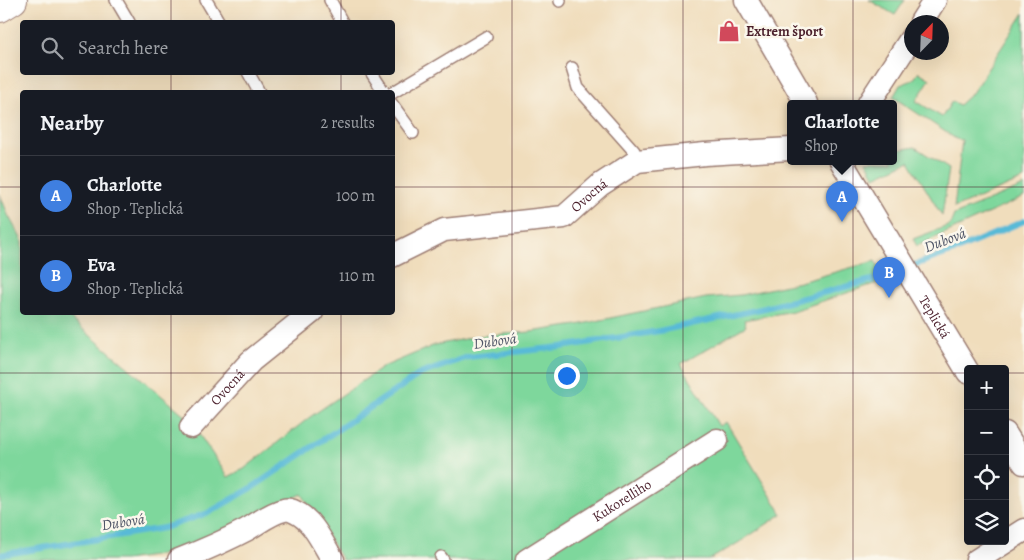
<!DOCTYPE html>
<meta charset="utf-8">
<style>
:root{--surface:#171b24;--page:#20242c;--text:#f1f3f6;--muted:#9ea1a6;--line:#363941;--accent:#d1495b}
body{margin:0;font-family:Alegreya,serif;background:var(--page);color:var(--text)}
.controls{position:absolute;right:15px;bottom:15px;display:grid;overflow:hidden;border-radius:5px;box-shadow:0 5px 20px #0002}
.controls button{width:45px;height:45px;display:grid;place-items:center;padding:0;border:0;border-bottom:1px solid var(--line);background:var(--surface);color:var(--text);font:25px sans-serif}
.compass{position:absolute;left:904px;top:15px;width:45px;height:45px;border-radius:50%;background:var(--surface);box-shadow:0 5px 20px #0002;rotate:23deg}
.you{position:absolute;left:566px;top:375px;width:18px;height:18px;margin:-12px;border:4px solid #fff;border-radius:50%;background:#1a73e8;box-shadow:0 0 0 8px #1a73e833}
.badge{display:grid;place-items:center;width:32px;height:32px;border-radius:50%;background:var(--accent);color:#fff;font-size:16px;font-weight:700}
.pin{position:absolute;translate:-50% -41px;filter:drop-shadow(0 1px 2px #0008)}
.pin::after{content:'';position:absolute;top:26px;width:18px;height:15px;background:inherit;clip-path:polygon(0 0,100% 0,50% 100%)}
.popup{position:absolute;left:787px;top:100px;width:110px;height:65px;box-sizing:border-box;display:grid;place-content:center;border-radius:5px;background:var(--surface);filter:drop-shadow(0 1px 4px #0005);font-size:16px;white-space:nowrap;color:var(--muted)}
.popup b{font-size:19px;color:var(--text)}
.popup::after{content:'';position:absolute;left:50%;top:100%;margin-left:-10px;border:10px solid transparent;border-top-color:var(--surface)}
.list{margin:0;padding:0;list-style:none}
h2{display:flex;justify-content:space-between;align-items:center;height:65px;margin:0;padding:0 20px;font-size:21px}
h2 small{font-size:16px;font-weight:400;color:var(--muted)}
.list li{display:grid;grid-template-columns:32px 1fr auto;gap:15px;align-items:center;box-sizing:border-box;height:80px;padding:0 20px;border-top:1px solid var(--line)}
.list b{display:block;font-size:19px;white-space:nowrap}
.list p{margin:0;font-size:16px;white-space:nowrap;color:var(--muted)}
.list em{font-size:16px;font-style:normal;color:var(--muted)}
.icon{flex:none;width:28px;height:28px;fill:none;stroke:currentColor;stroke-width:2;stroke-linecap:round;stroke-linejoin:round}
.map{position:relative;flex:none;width:1024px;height:560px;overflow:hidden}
.search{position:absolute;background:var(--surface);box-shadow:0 5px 20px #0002;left:20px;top:20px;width:375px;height:55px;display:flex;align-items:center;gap:12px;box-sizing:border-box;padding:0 18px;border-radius:5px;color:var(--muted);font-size:19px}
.panel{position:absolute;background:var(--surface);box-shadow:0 5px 20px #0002;left:20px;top:90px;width:375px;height:225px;border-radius:5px}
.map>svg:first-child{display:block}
.green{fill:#7ed79c;stroke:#647b64}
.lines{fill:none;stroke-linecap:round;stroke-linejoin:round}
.stream{stroke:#59bad7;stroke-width:6}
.lane-casing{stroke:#9d7e74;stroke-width:14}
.street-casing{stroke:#9d7e74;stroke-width:25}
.primary-casing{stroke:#9d7e74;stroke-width:30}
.lane{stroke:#fff;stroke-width:11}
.street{stroke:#fff;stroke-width:22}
.primary{stroke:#fff;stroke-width:28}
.grid{fill:none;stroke:#4a1f2b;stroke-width:1;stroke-opacity:0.55}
.labels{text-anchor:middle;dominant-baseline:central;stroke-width:5;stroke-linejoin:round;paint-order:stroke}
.poi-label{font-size:14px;font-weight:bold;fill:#4a1f2b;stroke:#fbf7ec;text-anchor:start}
.street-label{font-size:14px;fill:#4a1f2b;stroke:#fbf7ec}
.water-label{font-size:15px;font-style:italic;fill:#4f5567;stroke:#fbf7ec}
</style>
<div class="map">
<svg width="1024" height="560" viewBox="0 0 1024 560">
<rect width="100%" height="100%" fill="#fbf7ec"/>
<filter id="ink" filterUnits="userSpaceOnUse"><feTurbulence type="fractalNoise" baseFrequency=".02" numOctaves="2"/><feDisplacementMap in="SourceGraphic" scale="10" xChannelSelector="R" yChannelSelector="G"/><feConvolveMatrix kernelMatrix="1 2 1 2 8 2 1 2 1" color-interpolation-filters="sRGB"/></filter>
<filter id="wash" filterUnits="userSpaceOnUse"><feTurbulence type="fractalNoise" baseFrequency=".0096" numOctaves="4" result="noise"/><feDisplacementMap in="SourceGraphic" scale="20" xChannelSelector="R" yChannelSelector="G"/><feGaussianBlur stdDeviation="1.12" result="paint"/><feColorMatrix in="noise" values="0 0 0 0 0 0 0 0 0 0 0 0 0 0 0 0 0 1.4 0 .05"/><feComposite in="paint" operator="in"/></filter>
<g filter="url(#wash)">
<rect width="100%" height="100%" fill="#f0ddbc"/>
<!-- green -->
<path class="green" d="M869,0H905L895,15Z
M1024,13V179L954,208L962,140L956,139L893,97L900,85L913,80L919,72L930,79L916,101L942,117L952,101L959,105L972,93Z
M915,147L949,169L942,216L909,161L875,177L866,161H893V151Z
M1024,186V197L917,246L913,239L950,225L954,215Z
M0,194L8,215L22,240V312L67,313L73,321L188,418L228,477L244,469L310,417L383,367L435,345L479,336L530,332L577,325L706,298L741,295L800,282L875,261L886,280L793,311L744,320L746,326L681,364L719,426L726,422L782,514L743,540L709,560H342L302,494L181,552L125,560H0Z"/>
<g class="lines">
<!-- stream -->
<path class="stream" d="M0,555L164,528L208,513L250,489L420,374L468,357L561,347L659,331L765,308L872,280L954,251L1024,221"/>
</g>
</g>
<g filter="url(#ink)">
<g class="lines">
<!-- lane casing -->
<g class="lane-casing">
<path id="lane" d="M116,0L129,22
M206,0L219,22
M330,0L342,22
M560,0V1
M572,68L578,88L634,151L637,161
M248,72L259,92
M371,72L384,92
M392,93L486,37
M392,104L413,133
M441,557L443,560"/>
</g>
<!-- street casing -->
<g class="street-casing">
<g id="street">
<path d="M746,0L806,103"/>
<path d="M921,22L935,0"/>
<path d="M869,103L912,37"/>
<path id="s1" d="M841,161L968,372"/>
<path id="s2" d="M392,256L444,230L564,217L600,185L637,161L705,154L791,149"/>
<path id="s3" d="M191,427L251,361L312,312"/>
<path d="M1005,433L1024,463"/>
<path d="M179,560C202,551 225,541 246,530C259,523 270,513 284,510C287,509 292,510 295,512C313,520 323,544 333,560"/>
<path id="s4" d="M527,560L717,440"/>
<path d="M977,560L1024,530"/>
</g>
</g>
<!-- primary casing -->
<g class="primary-casing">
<path id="primary" d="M0,8L13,0"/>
</g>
<!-- lane -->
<use href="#lane" class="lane"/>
<!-- street -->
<use href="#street" class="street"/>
<!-- primary -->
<use href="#primary" class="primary"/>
</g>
</g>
<!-- grid -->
<path class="grid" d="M171,0V22M341,0V22M512,0V560M683,0V560M853,0V560M171,72V92M341,72V92M0,187H22M392,187H1024M171,312V560M341,312V560M0,373H968M1005,373H1024"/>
<!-- icons -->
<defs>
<g id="shop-bare" transform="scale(1.725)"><path d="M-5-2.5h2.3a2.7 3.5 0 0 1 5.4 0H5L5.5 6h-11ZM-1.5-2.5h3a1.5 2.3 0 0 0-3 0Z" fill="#d1495b" stroke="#fbf7ec" stroke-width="2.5" paint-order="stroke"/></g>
</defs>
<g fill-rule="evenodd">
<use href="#shop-bare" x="729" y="31"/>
</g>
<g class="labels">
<!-- poi labels -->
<g class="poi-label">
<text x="746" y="31">Extrem šport</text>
</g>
<!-- street labels -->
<g class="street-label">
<text stroke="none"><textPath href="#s2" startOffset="212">Ovocná</textPath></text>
<text stroke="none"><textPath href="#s1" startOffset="182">Teplická</textPath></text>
<text stroke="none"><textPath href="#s3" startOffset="54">Ovocná</textPath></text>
<text stroke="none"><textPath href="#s4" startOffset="112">Kukorelliho</textPath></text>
</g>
<!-- water labels -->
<g class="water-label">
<text transform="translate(945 240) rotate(-21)">Dubová</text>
<text transform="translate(495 341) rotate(-8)">Dubová</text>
<text transform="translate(123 522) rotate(-9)">Dubová</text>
</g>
</g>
</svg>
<div class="controls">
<button>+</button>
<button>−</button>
<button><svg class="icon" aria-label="locate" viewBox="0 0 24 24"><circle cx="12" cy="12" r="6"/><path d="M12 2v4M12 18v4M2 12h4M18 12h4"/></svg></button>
<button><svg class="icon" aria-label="layers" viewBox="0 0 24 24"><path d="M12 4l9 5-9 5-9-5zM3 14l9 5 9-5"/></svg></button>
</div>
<svg class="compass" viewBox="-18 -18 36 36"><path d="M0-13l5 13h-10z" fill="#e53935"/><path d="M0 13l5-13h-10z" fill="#9ea1a6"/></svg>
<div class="you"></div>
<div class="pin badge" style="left:842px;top:222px;background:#3f7fe0">A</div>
<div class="popup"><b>Charlotte</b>Shop</div>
<div class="pin badge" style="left:889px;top:298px;background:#3f7fe0">B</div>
<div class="search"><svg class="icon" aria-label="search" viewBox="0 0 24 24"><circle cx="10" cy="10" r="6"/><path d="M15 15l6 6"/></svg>Search here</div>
<section class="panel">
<h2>Nearby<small>2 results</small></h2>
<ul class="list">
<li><span class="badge" style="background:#3f7fe0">A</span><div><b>Charlotte</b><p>Shop · Teplická</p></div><em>100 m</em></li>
<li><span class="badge" style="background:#3f7fe0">B</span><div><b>Eva</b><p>Shop · Teplická</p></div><em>110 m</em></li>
</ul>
</section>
</div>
